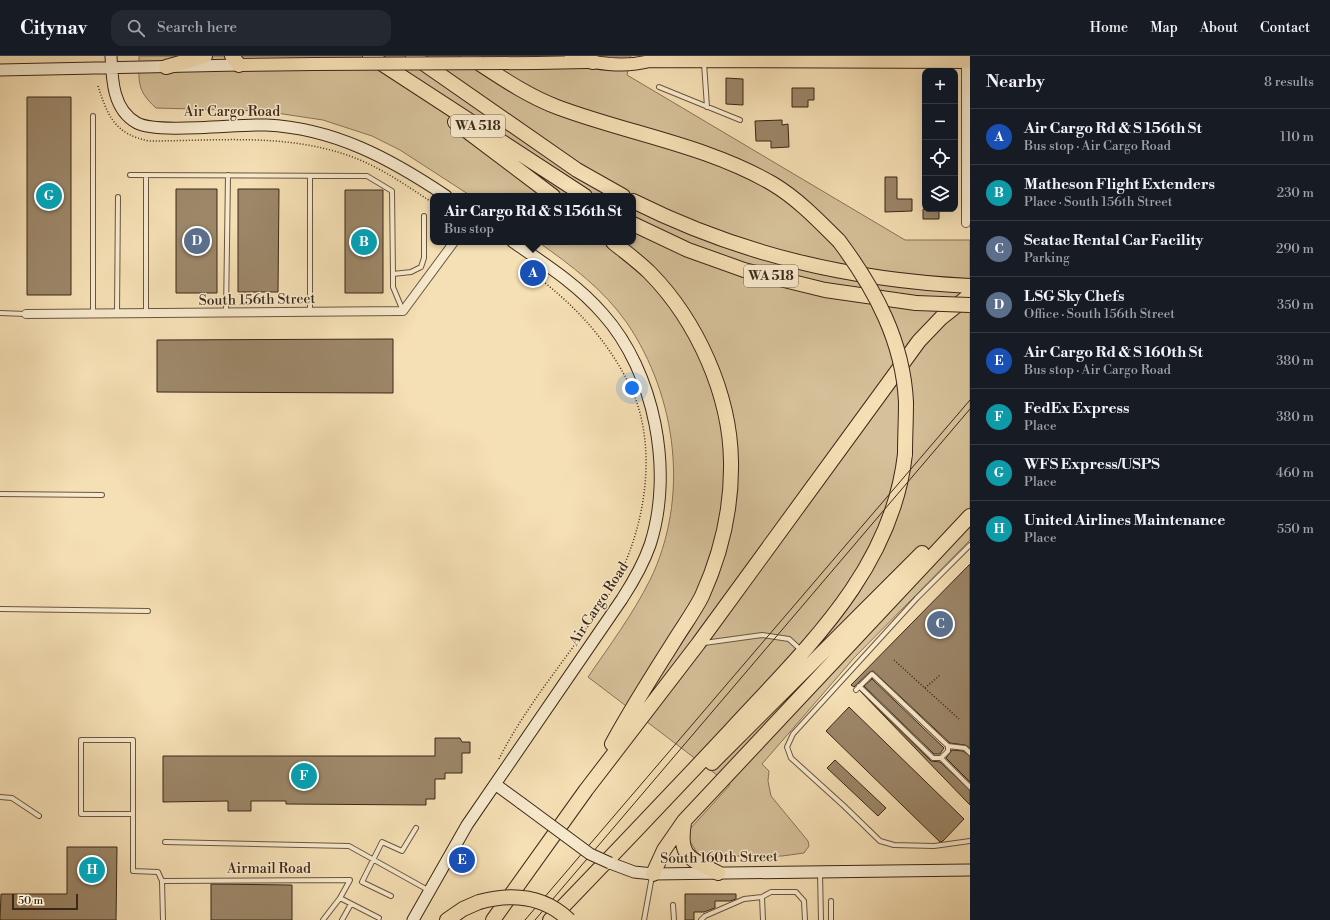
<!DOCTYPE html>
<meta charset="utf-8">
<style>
:root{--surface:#171b24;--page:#242831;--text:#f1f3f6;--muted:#9ea1a6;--line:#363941;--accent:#7c3aed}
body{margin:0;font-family:"Libre Bodoni",serif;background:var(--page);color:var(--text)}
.controls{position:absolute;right:12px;top:12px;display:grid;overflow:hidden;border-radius:8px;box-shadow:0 4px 16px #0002}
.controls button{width:36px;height:36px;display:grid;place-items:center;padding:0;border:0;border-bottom:1px solid var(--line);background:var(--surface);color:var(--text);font:20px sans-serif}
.scale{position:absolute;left:12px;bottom:10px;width:66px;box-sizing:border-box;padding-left:4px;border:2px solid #3b2818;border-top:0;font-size:11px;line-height:14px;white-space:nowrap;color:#3b2818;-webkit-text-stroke:3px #f8eace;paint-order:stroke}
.you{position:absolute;left:632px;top:332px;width:14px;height:14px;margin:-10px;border:3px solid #fff;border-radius:50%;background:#1a73e8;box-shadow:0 0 0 6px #1a73e833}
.badge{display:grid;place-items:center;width:26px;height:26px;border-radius:50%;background:var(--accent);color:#fff;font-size:13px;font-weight:700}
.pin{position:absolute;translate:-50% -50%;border:2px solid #fff;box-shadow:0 1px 4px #0006}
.popup{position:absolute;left:430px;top:137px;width:206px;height:52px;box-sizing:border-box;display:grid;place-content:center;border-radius:8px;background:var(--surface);filter:drop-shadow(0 1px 3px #0005);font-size:13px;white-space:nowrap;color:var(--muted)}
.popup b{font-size:15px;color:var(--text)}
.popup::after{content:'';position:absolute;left:50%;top:100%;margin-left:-8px;border:8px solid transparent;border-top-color:var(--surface)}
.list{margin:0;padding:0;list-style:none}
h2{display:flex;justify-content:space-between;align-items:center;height:52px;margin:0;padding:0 16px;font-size:17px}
h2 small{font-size:13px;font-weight:400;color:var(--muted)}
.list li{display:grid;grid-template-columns:26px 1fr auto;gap:12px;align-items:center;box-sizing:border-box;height:56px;padding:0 16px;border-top:1px solid var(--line)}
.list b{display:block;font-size:15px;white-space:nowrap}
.list p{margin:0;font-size:13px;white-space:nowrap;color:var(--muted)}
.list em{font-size:13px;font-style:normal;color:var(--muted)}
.icon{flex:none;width:22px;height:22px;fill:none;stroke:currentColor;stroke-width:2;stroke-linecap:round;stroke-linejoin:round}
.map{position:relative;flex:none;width:970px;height:864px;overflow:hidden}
header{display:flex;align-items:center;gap:24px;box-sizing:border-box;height:56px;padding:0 20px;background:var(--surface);border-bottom:1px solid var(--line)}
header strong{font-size:19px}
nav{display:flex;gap:22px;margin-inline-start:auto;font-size:14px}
.search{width:280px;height:36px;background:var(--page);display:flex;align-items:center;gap:10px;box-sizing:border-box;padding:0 14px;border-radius:12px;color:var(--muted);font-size:15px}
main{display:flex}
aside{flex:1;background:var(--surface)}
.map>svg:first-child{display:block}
.green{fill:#d5c099;stroke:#887458}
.building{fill:#9c8769;stroke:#3b2818}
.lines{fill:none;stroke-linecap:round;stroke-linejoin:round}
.lane-casing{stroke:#6a563f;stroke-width:6}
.street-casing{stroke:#6a563f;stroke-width:10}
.secondary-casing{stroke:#3b2818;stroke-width:13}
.primary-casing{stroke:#3b2818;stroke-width:14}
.highway-casing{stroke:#3b2818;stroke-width:16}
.path{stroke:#3b2818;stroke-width:1.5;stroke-dasharray:1 2;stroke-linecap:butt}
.lane{stroke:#f8eace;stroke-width:4}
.street{stroke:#f8eace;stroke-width:8}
.secondary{stroke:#f8eace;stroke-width:11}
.primary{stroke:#f5dfb4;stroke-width:12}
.highway{stroke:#f5dfb4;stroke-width:14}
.tram{stroke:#3b2818;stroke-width:1}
.secondary-bridge-casing{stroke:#3b2818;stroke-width:13;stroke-linecap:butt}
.primary-bridge-casing{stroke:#3b2818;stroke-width:14;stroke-linecap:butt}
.highway-bridge-casing{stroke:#3b2818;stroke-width:16;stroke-linecap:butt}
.secondary-bridge{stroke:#f8eace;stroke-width:11}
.primary-bridge{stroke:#f5dfb4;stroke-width:12}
.highway-bridge{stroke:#f5dfb4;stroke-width:14}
.labels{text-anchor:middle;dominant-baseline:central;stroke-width:3;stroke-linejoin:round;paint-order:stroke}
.shield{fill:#f8eace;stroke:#74624f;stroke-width:1}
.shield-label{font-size:13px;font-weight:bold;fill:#3b2818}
.street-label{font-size:14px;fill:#3b2818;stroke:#f8eace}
</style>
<header>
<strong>Citynav</strong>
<div class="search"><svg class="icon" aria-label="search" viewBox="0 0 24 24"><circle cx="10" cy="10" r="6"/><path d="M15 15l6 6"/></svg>Search here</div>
<nav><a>Home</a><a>Map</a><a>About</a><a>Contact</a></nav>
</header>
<main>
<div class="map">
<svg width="970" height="864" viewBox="0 0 970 864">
<rect width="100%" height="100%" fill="#f5dfb4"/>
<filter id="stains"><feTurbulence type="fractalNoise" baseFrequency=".005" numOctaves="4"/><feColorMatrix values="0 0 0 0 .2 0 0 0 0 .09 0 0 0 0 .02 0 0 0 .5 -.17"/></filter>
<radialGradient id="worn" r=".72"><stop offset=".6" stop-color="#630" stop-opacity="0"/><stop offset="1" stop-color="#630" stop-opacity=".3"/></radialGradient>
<!-- green -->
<path class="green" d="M139,0H631L627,19L905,184H970V484L854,602L762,708L769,715L768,725L771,740L808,785L809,790L804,797L782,800H705L697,797L687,780L689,774L730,729L588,621C610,589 633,558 650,524C690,442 677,341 627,267C604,234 571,209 538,186H633V140H471L400,94L372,80L323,64L263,55L156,52C136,34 139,25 139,0Z"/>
<!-- building -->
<path class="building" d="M726,22L743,23V49L726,48Z
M792,32H814V44H808V51H792Z
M27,41H71V239H27Z
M782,64V69L788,68L789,91L771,92V85H756L755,65Z
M885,121H897V143H912V155L885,156Z
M176,133H217V237H176Z
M238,133H279L278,236H238Z
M345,134H383V237H345Z
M923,153H939V163H923Z
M393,283V337L157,336V284Z
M970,508V692L965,689L950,687L873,615L870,616L854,631L851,629Z
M872,623L944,692L940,698H934L864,630Z
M860,635L931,705L940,706L970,734V749Z
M849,651L964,763L943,785L940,786L826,675Z
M435,682H460L462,686H470V697H462V717H445V723H435V743H426V749L286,748V745H251V755H228V745L163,746V700H435Z
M952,694L963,695L970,700V726L946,702Z
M835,704L886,752L878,760L827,712Z
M67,791H117L116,864H0L1,838H67Z
M211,828L292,829V864H211Z
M685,838H736V843L730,845H715V852L704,856H694V864H685Z"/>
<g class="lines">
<!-- lane casing -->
<g class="lane-casing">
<path id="lane" d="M704,7L707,51
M659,31L740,64
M93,60V257
M130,119L367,120L392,135L393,218
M310,120V256
M403,255L393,231V218L411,216L421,211L424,202V160
M0,257L26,258
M117,257L118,141
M146,257V119
M226,257L228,119
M0,438L102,439
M970,489L917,542L793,678L787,691L791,702L844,750L880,785L894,789L934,790L970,785
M0,553L148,555
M704,587L762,579L789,583L802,595
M856,634L872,618L948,690V695L941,702H933L859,630
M948,690L965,692L970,697
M941,702L970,731
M0,741L12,742L39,760
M133,758H81V684H133V815L158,816L162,825
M165,786L349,790L428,834
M820,816L821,864
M391,840L362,826L382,786L402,795L416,772
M762,841L763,864
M831,845V864
M673,849L674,864
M163,864L162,825L350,824L340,842L379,862
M323,864L340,842
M342,864L351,848
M644,864L652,820
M701,864L705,860L744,843L762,841L771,836H796L804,845L805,864"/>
</g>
<!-- street casing -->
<g class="street-casing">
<path id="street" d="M966,167V1
M26,258L403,255L454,186"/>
</g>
<!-- secondary casing -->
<g class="secondary-casing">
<path id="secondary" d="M111,0C112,24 113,54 137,67C157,78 238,68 266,69C334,72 391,103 446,140
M0,14L239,9
M495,728L521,747
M610,807L634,816L653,818L970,814
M413,864L467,769L622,543C633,526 643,509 650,489C674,416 655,316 603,258C577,228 545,208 513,186"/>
</g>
<!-- primary casing -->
<g class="primary-casing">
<path id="primary" d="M593,6C613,9 630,10 650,5L970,6
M537,7L586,6
M239,9L314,8"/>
</g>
<!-- highway casing -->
<g class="highway-casing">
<path id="highway" d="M232,0L239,9
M370,0L585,140
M413,0L577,114L623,140
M468,0C496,18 525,39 557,51C629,78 706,89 773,128C798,143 819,165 839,185
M572,0L593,6
M166,11L205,0
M455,66L553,140
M633,145C741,199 850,224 970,230
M633,168L688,194L744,214L825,234L916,247
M612,688C631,653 652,620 673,587C682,572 694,556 702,540C721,498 732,452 731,405C730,338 697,265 650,217C639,206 625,196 613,186
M712,707L922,497
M684,767C678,802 691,803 718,817
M653,818L664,794L684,765L970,460
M447,864L463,853L479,846
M493,864L586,734L698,588L919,285L941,262L970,239
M550,864C610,802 670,739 729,676C804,594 892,515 905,398"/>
</g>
<!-- path -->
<path class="path" d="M98,30C108,61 115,78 149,85C220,85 293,76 360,104C386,115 410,132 433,147
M894,604L959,663
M925,632L940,619
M499,703C527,647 571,598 605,545C643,487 661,397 631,332C609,286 576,250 536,220"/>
<!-- lane -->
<use href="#lane" class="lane"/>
<!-- street -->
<use href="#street" class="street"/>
<!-- secondary -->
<use href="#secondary" class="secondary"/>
<!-- primary -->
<use href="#primary" class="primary"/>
<!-- highway -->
<use href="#highway" class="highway"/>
<!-- tram -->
<path class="tram" d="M525,864L970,344
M535,864L970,353"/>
<!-- secondary-bridge casing -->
<g class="secondary-bridge-casing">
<path id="secondary-bridge" d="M521,747L590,798L610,807"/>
</g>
<!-- primary-bridge casing -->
<g class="primary-bridge-casing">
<path id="primary-bridge" d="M314,8L537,7"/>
</g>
<!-- highway-bridge casing -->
<g class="highway-bridge-casing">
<path id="highway-bridge" d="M839,185C875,233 903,285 906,346C906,364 905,381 905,398
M916,247L970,249
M479,846C512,837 544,840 569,864"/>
</g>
<!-- secondary-bridge -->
<use href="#secondary-bridge" class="secondary-bridge"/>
<!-- primary-bridge -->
<use href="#primary-bridge" class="primary-bridge"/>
<!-- highway-bridge -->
<use href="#highway-bridge" class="highway-bridge"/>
</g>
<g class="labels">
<!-- shield labels -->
<g class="shield">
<rect x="451" y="59" width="54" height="22" rx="3"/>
<rect x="744" y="209" width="54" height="22" rx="3"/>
</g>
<g class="shield-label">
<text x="478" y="70">WA 518</text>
<text x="771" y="220">WA 518</text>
</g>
<!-- street labels -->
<g class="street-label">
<text x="232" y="56">Air Cargo Road</text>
<text transform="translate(257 244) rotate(-1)">South 156th Street</text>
<text transform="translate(599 548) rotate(-57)">Air Cargo Road</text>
<text transform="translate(719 802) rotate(-1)">South 160th Street</text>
<text x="269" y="813">Airmail Road</text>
</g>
</g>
<rect width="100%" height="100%" filter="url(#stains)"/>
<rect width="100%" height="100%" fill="url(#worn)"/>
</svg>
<div class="controls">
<button>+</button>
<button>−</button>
<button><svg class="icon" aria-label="locate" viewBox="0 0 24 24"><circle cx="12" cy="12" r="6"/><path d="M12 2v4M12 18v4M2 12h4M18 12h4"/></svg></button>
<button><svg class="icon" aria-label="layers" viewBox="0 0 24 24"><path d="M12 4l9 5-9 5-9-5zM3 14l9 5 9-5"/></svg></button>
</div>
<div class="scale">50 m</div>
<div class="you"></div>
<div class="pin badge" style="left:533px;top:217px;background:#1a4fb4">A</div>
<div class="popup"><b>Air Cargo Rd &amp; S 156th St</b>Bus stop</div>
<div class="pin badge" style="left:364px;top:186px;background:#0f9aa8">B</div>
<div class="pin badge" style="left:940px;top:568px;background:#5c6f8a">C</div>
<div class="pin badge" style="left:197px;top:185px;background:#5c6f8a">D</div>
<div class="pin badge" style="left:462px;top:804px;background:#1a4fb4">E</div>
<div class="pin badge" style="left:304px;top:720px;background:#0f9aa8">F</div>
<div class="pin badge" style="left:49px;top:140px;background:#0f9aa8">G</div>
<div class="pin badge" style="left:92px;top:814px;background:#0f9aa8">H</div>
</div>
<aside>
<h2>Nearby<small>8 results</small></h2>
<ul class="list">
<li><span class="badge" style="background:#1a4fb4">A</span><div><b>Air Cargo Rd &amp; S 156th St</b><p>Bus stop · Air Cargo Road</p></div><em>110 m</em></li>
<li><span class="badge" style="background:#0f9aa8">B</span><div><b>Matheson Flight Extenders</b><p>Place · South 156th Street</p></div><em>230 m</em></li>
<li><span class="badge" style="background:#5c6f8a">C</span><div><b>Seatac Rental Car Facility</b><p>Parking</p></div><em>290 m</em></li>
<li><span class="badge" style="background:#5c6f8a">D</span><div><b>LSG Sky Chefs</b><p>Office · South 156th Street</p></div><em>350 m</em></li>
<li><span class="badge" style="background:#1a4fb4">E</span><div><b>Air Cargo Rd &amp; S 160th St</b><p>Bus stop · Air Cargo Road</p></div><em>380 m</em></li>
<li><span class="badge" style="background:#0f9aa8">F</span><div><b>FedEx Express</b><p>Place</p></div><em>380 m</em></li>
<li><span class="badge" style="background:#0f9aa8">G</span><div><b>WFS Express/USPS</b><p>Place</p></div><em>460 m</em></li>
<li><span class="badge" style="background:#0f9aa8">H</span><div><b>United Airlines Maintenance</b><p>Place</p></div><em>550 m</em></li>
</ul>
</aside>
</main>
